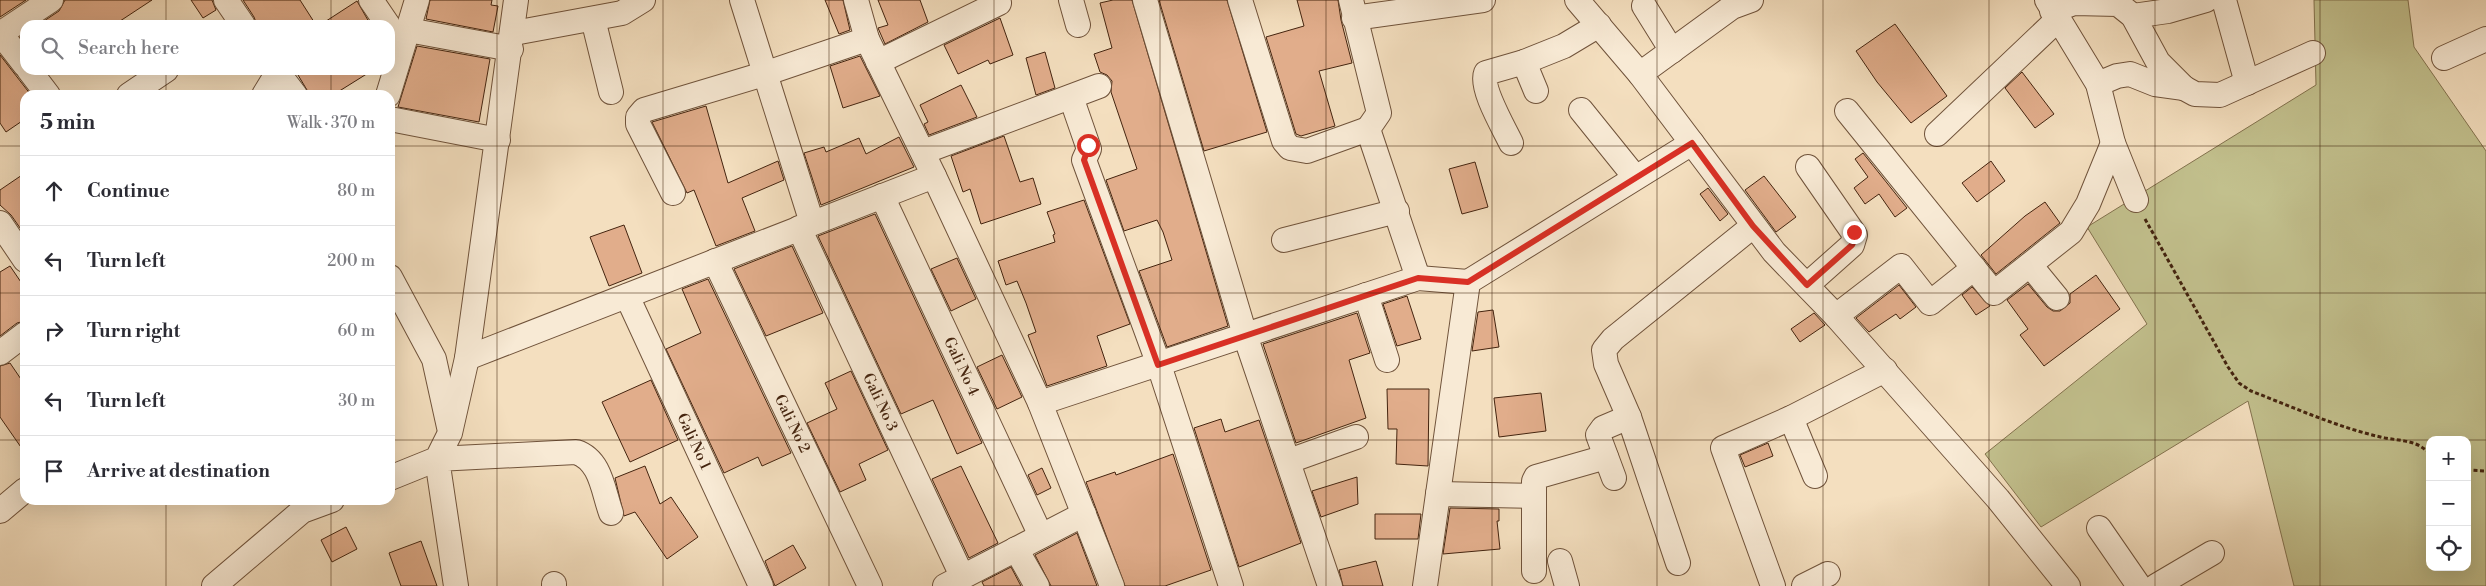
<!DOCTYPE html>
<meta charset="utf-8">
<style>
:root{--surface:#fff;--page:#f7f7f7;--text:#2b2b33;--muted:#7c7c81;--line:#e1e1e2}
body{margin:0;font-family:"Libre Bodoni",serif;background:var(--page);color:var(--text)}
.controls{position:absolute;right:15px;bottom:15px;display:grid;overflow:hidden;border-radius:10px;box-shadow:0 5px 20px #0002}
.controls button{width:45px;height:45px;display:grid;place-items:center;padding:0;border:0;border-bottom:1px solid var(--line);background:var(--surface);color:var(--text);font:25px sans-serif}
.stop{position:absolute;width:15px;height:15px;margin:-11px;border:4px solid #d93025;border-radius:50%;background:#fff}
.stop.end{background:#d93025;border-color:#fff;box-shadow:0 1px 5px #0008}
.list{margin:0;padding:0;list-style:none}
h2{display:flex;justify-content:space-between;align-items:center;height:65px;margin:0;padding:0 20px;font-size:21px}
h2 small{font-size:16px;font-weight:400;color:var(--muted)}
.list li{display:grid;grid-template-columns:32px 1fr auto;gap:15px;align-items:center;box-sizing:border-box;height:70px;padding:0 20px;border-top:1px solid var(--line)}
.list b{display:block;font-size:19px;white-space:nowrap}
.list em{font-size:16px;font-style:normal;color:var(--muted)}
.icon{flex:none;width:28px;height:28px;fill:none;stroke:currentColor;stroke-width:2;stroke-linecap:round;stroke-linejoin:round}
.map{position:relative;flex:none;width:2486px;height:586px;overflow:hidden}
.search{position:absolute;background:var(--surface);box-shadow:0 5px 20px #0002;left:20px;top:20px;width:375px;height:55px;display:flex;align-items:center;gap:12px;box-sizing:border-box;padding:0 18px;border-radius:15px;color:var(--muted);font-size:19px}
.panel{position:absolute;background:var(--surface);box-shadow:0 5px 20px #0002;left:20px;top:90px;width:375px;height:415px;border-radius:15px}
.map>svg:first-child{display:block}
.green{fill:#c2c08d;stroke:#83724e;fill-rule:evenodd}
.building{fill:#e1ad8b;stroke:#44240f}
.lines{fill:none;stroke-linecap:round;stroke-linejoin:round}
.minor-casing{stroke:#70533b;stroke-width:26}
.path{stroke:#44240f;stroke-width:3;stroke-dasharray:4 2.5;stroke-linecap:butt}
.minor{stroke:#f8ead5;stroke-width:24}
.route{stroke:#d93025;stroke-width:6}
.grid{fill:none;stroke:#44240f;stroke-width:1;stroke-opacity:0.55}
.labels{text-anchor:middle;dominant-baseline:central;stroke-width:4;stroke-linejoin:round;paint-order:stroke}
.street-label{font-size:15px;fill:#44240f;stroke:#f8ead5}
</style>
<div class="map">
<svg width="2486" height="586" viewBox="0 0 2486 586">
<rect width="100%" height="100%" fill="#f4dfbf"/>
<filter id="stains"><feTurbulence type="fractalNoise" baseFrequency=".004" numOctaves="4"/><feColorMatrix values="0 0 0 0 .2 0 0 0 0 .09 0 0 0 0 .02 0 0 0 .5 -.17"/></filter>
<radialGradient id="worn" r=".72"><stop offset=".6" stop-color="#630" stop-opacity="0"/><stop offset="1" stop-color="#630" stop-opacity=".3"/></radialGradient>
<!-- green -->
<path class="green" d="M2314,0H2408L2414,47L2486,151V586H2294L2248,401L2041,527L1985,454L2147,324L2087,227L2316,85ZM2430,440H2467V567H2430Z"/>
<!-- building -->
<path class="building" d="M0,0H26L0,17Z
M65,0H152L114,25H38L59,11Z
M191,0H212L216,10L203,18Z
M243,0H300L316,25H257L254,17Z
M430,0H492L491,5L498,6L493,32L426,19Z
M825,0H843L850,30L839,34Z
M878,0H920L928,22L885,44L878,28L888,25Z
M1113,0H1132L1228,326L1167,347L1139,271L1172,260L1163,232L1157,220L1124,231L1106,180L1137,169L1111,92L1112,81L1107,75L1100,72L1094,54L1112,48L1100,3Z
M1159,0H1227L1267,132L1204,151Z
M1297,0H1338L1341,20L1352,63L1319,71L1335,126L1301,136L1296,134L1266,37L1304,26Z
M357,1L369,22L364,25H320Z
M1000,18L1013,55L990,64L988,60L958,74L944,45Z
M1895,24L1947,96L1911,123L1877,82L1856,51Z
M417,46L490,59L479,122L398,107Z
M1045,52L1055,88L1036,95L1026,58Z
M0,55L31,95H25V119L6,132L0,123Z
M860,56L880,96L843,108L830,66Z
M295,70H373L333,95H310Z
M2022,72L2054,114L2035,128L2005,88Z
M961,85L977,117L929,135L924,124L928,122L920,105Z
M706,106L728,183L778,161L784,180L742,198L755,231L716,246L694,190L687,193L652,122Z
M1004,136L1020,182L1033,178L1041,204L981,224L970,189L963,192L951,156Z
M899,137L914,167L821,205L804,153L824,147L826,152L859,138L866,154Z
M1863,153L1907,208L1895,217L1879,194L1865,204L1854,188L1868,177L1855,159Z
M1991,161L2005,181L1977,202L1962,183Z
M1475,162L1488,207L1462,214L1449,169Z
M25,173V235L11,215L0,205V190Z
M1764,176L1796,217L1776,232L1745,190Z
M1708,188L1728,214L1720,221L1700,194Z
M1084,200L1130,324L1097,336L1107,366L1047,386L1028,335L1036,332L1026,303L1017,281L1006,285L998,261L1055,242L1053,235L1055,234L1047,212Z
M2045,202L2060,223L1996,274L1981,255L2025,216Z
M875,214L982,443L957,454L933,400L901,414L818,236Z
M624,225L642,273L609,286L590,237Z
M792,246L823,313L766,336L734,269Z
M957,258L976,299L951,311L931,269Z
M10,266L25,288V321L17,323L0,336V272Z
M2096,275L2120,309L2044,366L2020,335L2028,329L2007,300L2028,284L2047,307L2053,311H2060L2070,303V294Z
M708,279L791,453L762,466L758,457L724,473L666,349L701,333L682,289Z
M1899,285L1916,307L1900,319L1896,314L1869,332L1856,318Z
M1972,287L1990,306L1976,315L1962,295Z
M1407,296L1421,339L1397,346L1383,304Z
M1493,310L1499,347L1472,351L1478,312Z
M1357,313L1370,353L1349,360L1366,418L1296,443L1263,344Z
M1814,313L1825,325L1800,342L1791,329Z
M1002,355L1022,397L997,409L977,367Z
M10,363L25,385V453L0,417V366Z
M851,371L888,450L859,464L866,480L840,492L807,423L837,409L825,383Z
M651,380L678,440L630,462L602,402Z
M1387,389H1429L1428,466L1396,464L1397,429H1388Z
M1541,393L1546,431L1499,437L1494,398Z
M1221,419L1225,432L1259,420L1301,543L1239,567L1194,428Z
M1768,443L1773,456L1745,467L1740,455Z
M1173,454L1211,570L1165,586H1125L1086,482L1115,472L1116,475Z
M645,466L660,504L671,497L698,537L667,559L635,512L624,516L615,478Z
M961,466L998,543L969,558L932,479Z
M1042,468L1051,488L1037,495L1028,475Z
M1357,477L1358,504L1321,517L1312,491Z
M1450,508L1499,509V521H1497L1500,549L1443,554Z
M1375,514H1421L1418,539H1375Z
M346,527L357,549L332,562L321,540Z
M1077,533L1097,586H1051L1035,555Z
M421,541L437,586H401L389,553Z
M793,545L806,568L775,586L765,561Z
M1376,561L1383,586H1343L1339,570Z
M1011,567L1021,586H984L982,582Z"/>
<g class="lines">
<!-- minor casing -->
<g class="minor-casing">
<g id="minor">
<path d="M226,0L243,25"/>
<path d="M371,0L388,25"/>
<path d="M742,0L812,223"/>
<path d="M856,0L867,39L934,176"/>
<path d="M1071,0L1078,25"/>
<path d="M1145,0L1245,335L1330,586"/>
<path d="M1240,0L1284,141L1290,148L1307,151L1368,129"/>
<path d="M1351,0L1379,113L1368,129L1418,278"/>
<path d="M1577,0L1640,74L1774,252L1836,316L1998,499L2068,586"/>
<path d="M2047,0L2098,84L2113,143L2136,200"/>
<path d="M2224,0L2247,83"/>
<path d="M1644,6L1672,51"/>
<path d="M2052,11L2074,3L2118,4L2133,16L2158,62L2184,88L2195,94L2220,95L2313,53"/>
<path d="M2133,16L2168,11L2206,0"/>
<path d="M1354,18L1483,0"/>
<path d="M593,19L611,92"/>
<path d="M408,30L511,49"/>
<path d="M514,33L622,13L643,0"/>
<path d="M0,34L51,0"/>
<path d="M1,34L25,65"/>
<path d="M2444,58L2486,39"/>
<path d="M878,62L999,3"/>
<path d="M1524,62L1536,91"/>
<path d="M29,70L48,95"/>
<path d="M276,70L295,95"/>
<path d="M1640,74L1732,7L1751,0"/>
<path d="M2098,84L2117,76L2130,74L2155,84L2184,88"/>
<path d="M129,95L166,70"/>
<path d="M264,95L278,72"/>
<path d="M388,95L417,0"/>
<path d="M1071,97L1089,149L1084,160L1159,365L1231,586"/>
<path d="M1581,110L1635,177"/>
<path d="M1847,111L1994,293L2071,232L2088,204L2113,143"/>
<path d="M390,119L498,140"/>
<path d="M1937,134L2057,20"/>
<path d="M1511,143C1504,128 1480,88 1486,73L1524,62L1564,46L1599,25"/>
<path d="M923,152L1099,86"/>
<path d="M673,193L638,124V117L644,110L764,74L867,39"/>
<path id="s1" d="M882,196L1041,536"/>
<path d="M0,223L25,260"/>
<path id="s2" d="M799,228L962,576"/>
<path d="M1284,240L1397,211"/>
<path id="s3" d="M715,261L870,586"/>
<path d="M2030,265L2057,298"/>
<path d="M390,277L434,359L449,427"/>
<path d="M1807,285L1852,245L1855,235L1808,167"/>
<path d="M1366,295L1387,360"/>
<path id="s4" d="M627,296L761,586"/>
<path d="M1836,316L1901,266L1930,303L1974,268"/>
<path d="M0,353L25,334"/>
<path d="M467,358L934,176L1040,403L1112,586"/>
<path d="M1040,403L1418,278L1468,282"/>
<path d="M1791,418L1815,476"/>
<path d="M1289,461L1356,437"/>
<path d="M390,478L437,459L450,433L467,358L516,0"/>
<path d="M1614,478L1598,435L1603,428L1629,417"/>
<path d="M1438,494L1533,496"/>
<path d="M0,511L25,490"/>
<path d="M2099,528L2139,586"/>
<path d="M1016,549L1037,586"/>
<path d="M1560,561L1567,586"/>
<path d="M1678,563L1629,417L1606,364L1604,350L1613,339L1753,226"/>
<path d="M1534,571V481L1536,477L1606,457"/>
<path d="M554,584V586"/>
<path d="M214,586L302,511L332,500"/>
<path d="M456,586L437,459L576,452C601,460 603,491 611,513"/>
<path d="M945,586L1084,514"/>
<path d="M1425,586L1468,282L1692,143"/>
<path d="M1773,586L1723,448L1791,418L1885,370"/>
<path d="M1804,586L1828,574"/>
<path d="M2156,586L2212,553"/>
</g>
</g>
<!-- path -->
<path class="path" d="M2145,219L2228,367L2239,383L2251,391C2295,408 2339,428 2385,438C2402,441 2417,440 2430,454
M2467,470L2486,471"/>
<!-- minor -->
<use href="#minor" class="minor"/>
</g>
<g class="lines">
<!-- route -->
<path class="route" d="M1088,145V149L1084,160L1158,365L1418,278L1468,282L1692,143L1753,226L1807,285L1852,245L1855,238L1854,232"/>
</g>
<!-- grid -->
<path class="grid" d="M166,0V25M331,0V25M497,0V586M663,0V586M829,0V586M994,0V586M1160,0V586M1326,0V586M1492,0V586M1657,0V586M1823,0V586M1989,0V586M2155,0V586M2320,0V586M166,70V95M331,70V95M0,146H25M390,146H2486M0,293H25M390,293H2486M0,440H25M390,440H2486M166,500V586M331,500V586"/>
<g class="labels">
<!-- street labels -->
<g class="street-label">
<text stroke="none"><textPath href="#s1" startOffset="188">Gali No 4</textPath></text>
<text stroke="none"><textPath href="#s2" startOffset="192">Gali No 3</textPath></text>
<text stroke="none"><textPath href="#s3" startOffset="180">Gali No 2</textPath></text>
<text stroke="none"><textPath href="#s4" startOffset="160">Gali No 1</textPath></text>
</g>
</g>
<rect width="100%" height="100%" filter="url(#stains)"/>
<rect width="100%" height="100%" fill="url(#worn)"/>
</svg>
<div class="controls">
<button>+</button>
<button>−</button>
<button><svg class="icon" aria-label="locate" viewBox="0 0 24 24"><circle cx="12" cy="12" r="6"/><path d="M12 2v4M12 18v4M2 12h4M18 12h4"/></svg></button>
</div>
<div class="stop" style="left:1088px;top:145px"></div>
<div class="stop end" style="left:1854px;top:232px"></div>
<div class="search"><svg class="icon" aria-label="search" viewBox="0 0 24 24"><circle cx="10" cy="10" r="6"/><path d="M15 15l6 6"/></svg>Search here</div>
<section class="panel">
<h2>5 min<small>Walk · 370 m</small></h2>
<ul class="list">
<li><svg class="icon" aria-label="ahead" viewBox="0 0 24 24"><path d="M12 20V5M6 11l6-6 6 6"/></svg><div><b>Continue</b></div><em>80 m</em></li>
<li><svg class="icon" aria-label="left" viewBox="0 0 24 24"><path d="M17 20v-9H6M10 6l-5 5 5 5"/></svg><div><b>Turn left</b></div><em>200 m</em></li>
<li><svg class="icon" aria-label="right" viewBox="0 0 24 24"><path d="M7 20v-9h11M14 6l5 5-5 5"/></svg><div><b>Turn right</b></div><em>60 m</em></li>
<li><svg class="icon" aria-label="left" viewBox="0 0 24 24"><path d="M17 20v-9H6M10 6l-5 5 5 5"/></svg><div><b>Turn left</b></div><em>30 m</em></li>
<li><svg class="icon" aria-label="arrive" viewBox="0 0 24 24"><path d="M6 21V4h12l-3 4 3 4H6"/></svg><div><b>Arrive at destination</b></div></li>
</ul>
</section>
</div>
